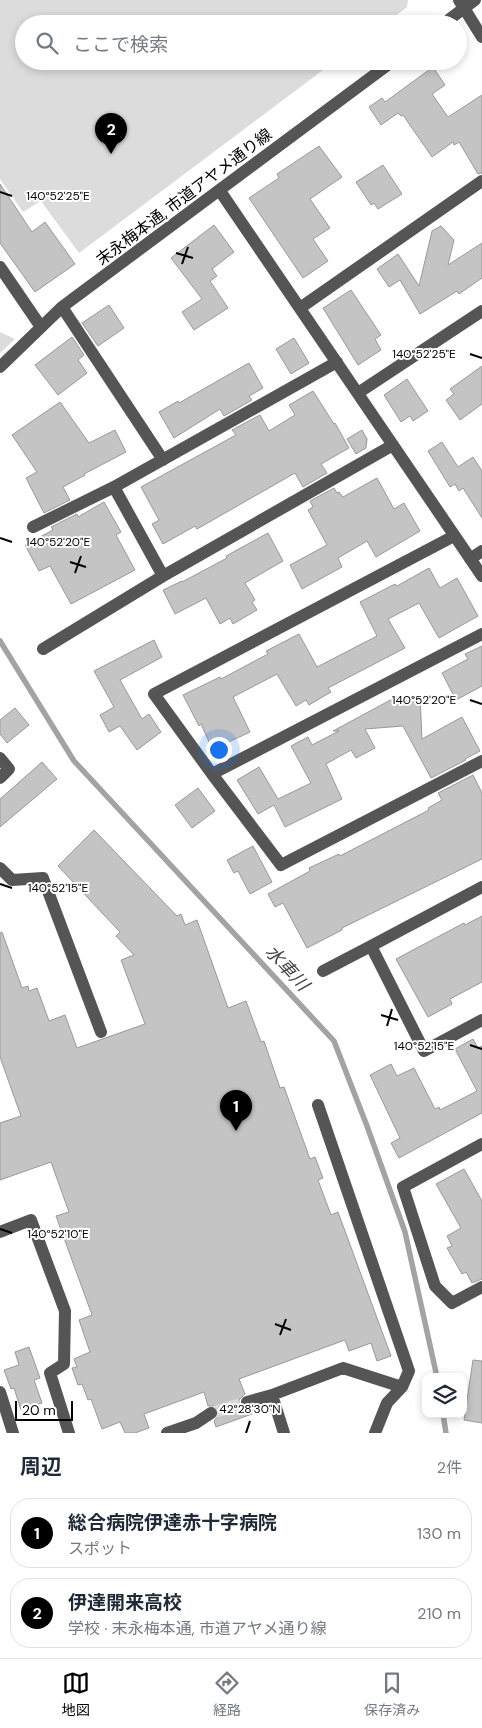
<!DOCTYPE html>
<html lang="ja">
<meta charset="utf-8">
<style>
:root{--surface:#fff;--page:#f6f6f7;--text:#1f2937;--muted:#747a83;--line:#e0e1e3;--accent:#000}
body{margin:0;font-family:"DM Sans","Noto Sans JP",sans-serif;background:var(--page);color:var(--text)}
.controls{position:absolute;right:15px;bottom:15px;display:grid;overflow:hidden;border-radius:10px;box-shadow:0 2px 8px #0003}
.controls button{width:45px;height:45px;display:grid;place-items:center;padding:0;border:0;border-bottom:1px solid var(--line);background:var(--surface);color:var(--text);font:25px sans-serif}
.scale{position:absolute;left:15px;bottom:12px;width:58px;box-sizing:border-box;padding-left:5px;border:2px solid #000;border-top:0;font-size:14px;line-height:18px;white-space:nowrap;color:#000;-webkit-text-stroke:4px #fff;paint-order:stroke}
.you{position:absolute;left:218px;top:749px;width:18px;height:18px;margin:-12px;border:4px solid #fff;border-radius:50%;background:#1a73e8;box-shadow:0 0 0 8px #1a73e833}
.badge{display:grid;place-items:center;width:32px;height:32px;border-radius:50%;background:var(--accent);color:#fff;font-size:16px;font-weight:700}
.pin{position:absolute;translate:-50% -41px;filter:drop-shadow(0 1px 2px #0008)}
.pin::after{content:'';position:absolute;top:26px;width:18px;height:15px;background:inherit;clip-path:polygon(0 0,100% 0,50% 100%)}
.list{margin:0;padding:0;list-style:none}
h2{display:flex;justify-content:space-between;align-items:center;height:65px;margin:0;padding:0 20px;font-size:21px}
h2 small{font-size:16px;font-weight:400;color:var(--muted)}
.list li{display:grid;grid-template-columns:32px 1fr auto;gap:15px;align-items:center;box-sizing:border-box;height:70px;margin:0 10px 10px;padding:0 10px;border:1px solid var(--line);border-radius:20px}
.list b{display:block;font-size:19px;white-space:nowrap}
.list p{margin:0;font-size:16px;white-space:nowrap;color:var(--muted)}
.list em{font-size:16px;font-style:normal;color:var(--muted)}
.icon{flex:none;width:28px;height:28px;fill:none;stroke:currentColor;stroke-width:2;stroke-linecap:round;stroke-linejoin:round}
.map{position:relative;flex:none;width:482px;height:1433px;overflow:hidden}
.search{position:absolute;background:var(--surface);box-shadow:0 2px 8px #0003;left:15px;right:15px;top:15px;height:55px;display:flex;align-items:center;gap:12px;box-sizing:border-box;padding:0 18px;border-radius:28px;color:var(--muted);font-size:19px}
.sheet{height:225px;background:var(--surface)}
nav{display:flex;justify-content:space-around;align-items:center;box-sizing:border-box;height:70px;border-top:1px solid var(--line);background:var(--surface);font-size:14px;color:var(--muted)}
nav a{display:grid;justify-items:center;gap:2px}
nav .on{color:var(--accent)}
.map>svg:first-child{display:block}
.green{fill:#dcdcdc}
.lines{fill:none;stroke-linecap:round;stroke-linejoin:round}
.stream{stroke:#a3a3a3;stroke-width:5.5}
.building{fill:#c4c4c4;stroke:#999}
.minor-tunnel{stroke:#d9d9d9;stroke-width:12;stroke-dasharray:12 6;stroke-linecap:butt}
.minor{stroke:#555;stroke-width:12}
.ticks{fill:none;stroke:#000;stroke-width:2}
.labels{text-anchor:middle;dominant-baseline:central;stroke-width:4;stroke-linejoin:round;paint-order:stroke}
.street-label{font-size:16px;fill:#000;stroke:#fff}
.water-label{font-size:18px;font-style:italic;fill:#444;stroke:#fff}
.ticks-label{font-size:12px;text-anchor:middle;fill:#000;stroke:#fff;stroke-width:4;stroke-linejoin:round;paint-order:stroke}
</style>
<div class="map">
<svg width="482" height="1433" viewBox="0 0 482 1433">
<rect width="100%" height="100%" fill="#fff"/>
<!-- green -->
<path class="green" d="M0,0H408L407,7L385,24H24V61H335L79,253L41,201L23,212L0,179Z
M0,332L15,339L0,353Z"/>
<g class="lines">
<!-- stream -->
<path class="stream" d="M0,641L74,761L334,1041L367,1126L405,1232L437,1377
M443,1414L446,1433"/>
</g>
<!-- building -->
<path class="building" d="M433,67L445,85L432,94L448,117L482,95V173L478,174L459,142L454,145L453,142L432,157L403,115L401,116L398,113L381,125L369,107L382,98L385,102Z
M319,146L342,177L310,199L330,228L313,239L328,261L303,278L249,198L279,178L277,174Z
M383,165L402,194L378,209L374,203L371,205L356,182Z
M0,184L32,232L45,222L75,264L35,292L0,243Z
M214,225L234,252L212,269L217,276L210,281L228,308L194,330L182,312L202,299L171,258Z
M441,226L454,240L448,265L482,243V278L459,294L457,291L420,314L400,280L389,287L377,269L398,254L419,286L432,231Z
M351,290L381,335L375,339L381,350L358,365L323,308Z
M109,305L124,328L98,346L82,323Z
M72,337L84,355L78,360L87,373L58,395L35,365Z
M294,338L309,363L291,374L276,349Z
M249,363L263,388L249,396L252,400L224,416L220,409L174,438L159,412L178,401L179,403Z
M482,366V404L460,420L446,400L454,394L450,389Z
M407,379L428,411L413,421L410,416L401,422L384,395Z
M313,391L334,424L335,423L349,448L321,464L327,473L303,487L295,473L197,529L195,526L163,544L152,524L159,520L141,487L236,435L232,430L260,415L269,431L295,415L289,405Z
M60,402L89,443L115,430L126,452L84,474L85,475L63,487L70,500L44,513L26,478L37,472L12,435Z
M362,430L367,439L366,448L356,454L347,439Z
M442,442L458,467L473,457L482,471V518L463,488L459,491L455,484L450,487L428,451Z
M377,478L394,509L404,503L420,531L376,557L367,541L338,558L342,567L302,589L290,565L327,545L308,510L313,507L310,501L334,488L337,493L339,492L343,497Z
M104,502L121,532L116,535L135,570L71,604L50,566L39,571L25,545L53,530L51,527L77,514L78,517Z
M268,533L283,561L245,583L255,600L252,602L257,610L233,624L230,618L220,624L206,598L175,614L163,590L182,581V582L227,558L226,556Z
M429,568L440,588L457,578L478,616L439,638L419,603L388,619L405,648L328,688L331,692L309,705L306,700L296,706L277,674L233,697L250,732L218,747L215,742L210,744L201,724L199,726L183,695L220,677L221,679L268,654L266,651L299,634L317,667L377,636L360,602L395,584L397,586Z
M154,640L162,657L120,680L142,719L149,714L161,732L137,750L120,726L109,732L100,715L114,707L94,671Z
M482,646V686L456,700L442,673L468,659L465,654Z
M420,695L422,739L462,717L480,751L465,759L466,760L431,778L403,726L365,729L375,748L356,758L351,750L326,764L342,799L285,827L274,805L258,814L237,780L259,767L278,799L311,783L291,746L308,737L312,745L339,731H333L396,697Z
M15,708L29,725L7,743L0,734V720Z
M42,762L57,779L0,827V799Z
M473,775L482,793V859L342,928V930L307,948L283,903L275,907L268,894L310,871L309,868L339,854L340,856L429,810L428,808L442,800L438,793Z
M198,788L215,811L192,828L175,805Z
M94,830L177,916L181,914L185,925L197,920L228,1008L246,1001L261,1042L264,1041L280,1088L284,1087L310,1159L315,1157L323,1178L318,1180L331,1215L338,1212L391,1356L377,1361L371,1343L349,1351L345,1340L239,1379L245,1394L239,1400V1405L245,1410H250L252,1414L216,1427L214,1421L218,1416V1409L214,1406H208L204,1392L144,1414L149,1428L135,1433H125L120,1422L102,1429L91,1399L88,1400L82,1384L78,1385L72,1368L77,1367L74,1359L90,1352L79,1320L92,1315L56,1216L69,1212L51,1162L0,1180V1123L21,1116L0,1057V933L2,932L22,988L28,986L29,991L37,988L49,1021L65,1015L77,1048L145,1024L121,960L134,955L116,936L120,932L58,866Z
M253,846L272,882L250,894L238,871L234,873L227,860Z
M482,916V982L450,999L452,1004L428,1017L396,959L464,923L465,925Z
M473,1039L478,1048L482,1046V1113L399,1158L391,1143L400,1138L370,1075L391,1064L397,1076L414,1068L435,1109L439,1107L440,1110L477,1091L455,1049Z
M464,1169L482,1201V1279L472,1283L466,1272L462,1274L447,1248L452,1246L447,1236L461,1228L436,1184Z
M29,1347L40,1378L34,1380L42,1403L21,1410L14,1388L11,1389L4,1370L19,1365L15,1352Z
M473,1360L482,1361V1423L464,1420Z"/>
<g class="lines">
<!-- minor-tunnel -->
<path class="minor-tunnel" d="M211,1413L247,1402"/>
<!-- minor -->
<path class="minor" d="M459,0L482,37
M443,24L475,0
M220,191L482,576
M0,267L41,327
M62,307L163,460
M300,308L482,181
M0,367L62,307L393,61
M358,393L482,311
M33,527L114,487
M454,536L154,694L212,774L482,634
M470,559L482,551
M163,576L114,487L337,362
M43,649L163,576L393,445
M0,758L9,769L0,778
M212,774L281,865L482,761
M0,868L12,880L43,878L101,1032
M482,887L371,946L424,1051L482,1020
M323,971L371,946
M318,1105L409,1371L402,1387L387,1403L375,1433
M482,1144L403,1187L435,1286L452,1303L482,1287
M0,1232L31,1220L65,1311L64,1364L50,1373L69,1433
M0,1392L13,1433
M272,1395L343,1368L402,1387
M247,1402L272,1395L284,1433
M167,1433L196,1423L211,1413"/>
</g>
<!-- ticks -->
<path class="ticks" d="M0,192L12,196M176,253L193,258M182,264L188,247M470,354L482,358M0,538L12,542M70,562L86,567M75,573L81,556M470,700L482,704M0,884L12,888M381,1015L398,1020M387,1026L392,1009M470,1045L482,1049M0,1229L12,1233M275,1324L291,1330M280,1335L286,1319M246,1433L250,1421"/>
<g class="labels">
<!-- street labels -->
<g class="street-label">
<text transform="translate(184 197) rotate(-37)">末永梅本通, 市道アヤメ通り線</text>
</g>
<!-- water labels -->
<g class="water-label">
<text transform="translate(287 968) rotate(47)">水車川</text>
</g>
</g>
<g class="ticks-label">
<text x="58" y="200">140°52'25"E</text>
<text x="424" y="358">140°52'25"E</text>
<text x="58" y="546">140°52'20"E</text>
<text x="424" y="704">140°52'20"E</text>
<text x="58" y="892">140°52'15"E</text>
<text x="424" y="1050">140°52'15"E</text>
<text x="58" y="1238">140°52'10"E</text>
<text x="250" y="1413">42°28'30"N</text>
</g>
</svg>
<div class="controls">
<button><svg class="icon" aria-label="layers" viewBox="0 0 24 24"><path d="M12 4l9 5-9 5-9-5zM3 14l9 5 9-5"/></svg></button>
</div>
<div class="scale">20 m</div>
<div class="you"></div>
<div class="pin badge" style="left:236px;top:1131px">1</div>
<div class="pin badge" style="left:111px;top:154px">2</div>
<div class="search"><svg class="icon" aria-label="search" viewBox="0 0 24 24"><circle cx="10" cy="10" r="6"/><path d="M15 15l6 6"/></svg>ここで検索</div>
</div>
<section class="sheet">
<h2>周辺<small>2件</small></h2>
<ul class="list">
<li><span class="badge">1</span><div><b>総合病院伊達赤十字病院</b><p>スポット</p></div><em>130 m</em></li>
<li><span class="badge">2</span><div><b>伊達開来高校</b><p>学校 · 末永梅本通, 市道アヤメ通り線</p></div><em>210 m</em></li>
</ul>
</section>
<nav>
<a class="on"><svg class="icon" aria-label="map" viewBox="0 0 24 24"><path d="M3 6l6-2 6 2 6-2v14l-6 2-6-2-6 2zM9 4v14M15 6v14"/></svg>地図</a>
<a><svg class="icon" aria-label="directions" viewBox="0 0 24 24"><path d="M12 3l9 9-9 9-9-9zM9 14v-3h6M13 9l2 2-2 2"/></svg>経路</a>
<a><svg class="icon" aria-label="saved" viewBox="0 0 24 24"><path d="M7 4h10v16l-5-4-5 4z"/></svg>保存済み</a>
</nav>
